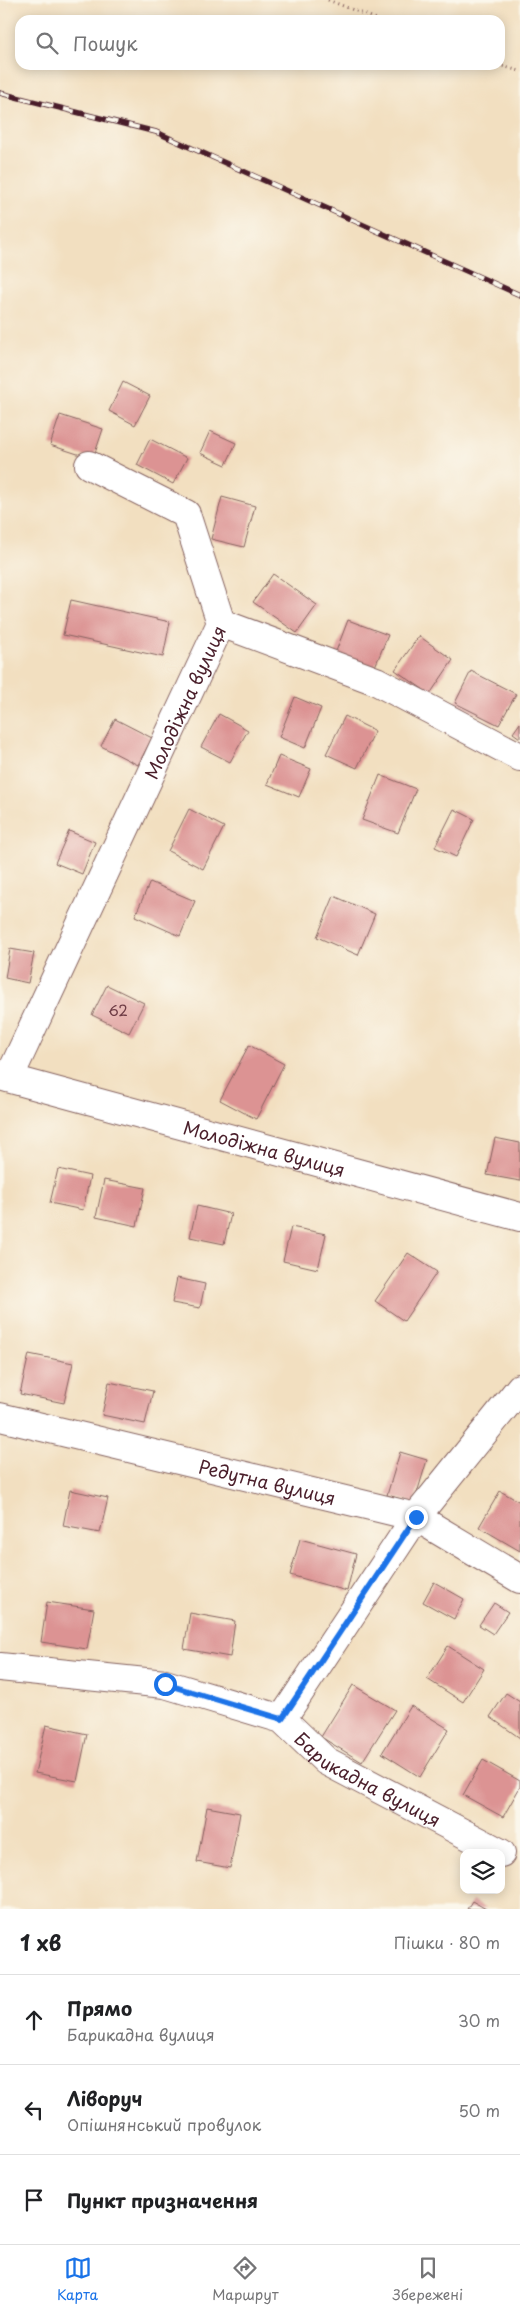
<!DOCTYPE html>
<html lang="uk">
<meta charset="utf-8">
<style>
:root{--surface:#fff;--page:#f2f2f2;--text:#202124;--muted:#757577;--line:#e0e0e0;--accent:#1a73e8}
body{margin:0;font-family:"Playpen Sans",sans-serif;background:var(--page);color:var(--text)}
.controls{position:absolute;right:15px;bottom:15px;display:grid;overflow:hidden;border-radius:10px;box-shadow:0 2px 12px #0003}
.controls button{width:45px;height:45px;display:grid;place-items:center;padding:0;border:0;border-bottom:1px solid var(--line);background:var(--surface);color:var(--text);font:25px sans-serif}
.stop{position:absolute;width:15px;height:15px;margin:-11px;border:4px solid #1a73e8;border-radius:50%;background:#fff}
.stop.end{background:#1a73e8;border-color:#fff;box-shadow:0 1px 5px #0008}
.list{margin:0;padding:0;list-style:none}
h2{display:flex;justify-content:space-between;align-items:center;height:65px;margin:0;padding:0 20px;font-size:21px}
h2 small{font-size:16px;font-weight:400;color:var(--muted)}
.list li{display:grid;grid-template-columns:32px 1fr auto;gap:15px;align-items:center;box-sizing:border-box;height:90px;padding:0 20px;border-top:1px solid var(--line)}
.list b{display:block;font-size:19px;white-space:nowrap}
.list p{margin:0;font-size:16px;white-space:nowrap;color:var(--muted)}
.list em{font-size:16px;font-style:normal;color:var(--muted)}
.icon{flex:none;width:28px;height:28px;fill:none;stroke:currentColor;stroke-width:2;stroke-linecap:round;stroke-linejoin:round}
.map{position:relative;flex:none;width:520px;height:1909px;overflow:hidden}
.search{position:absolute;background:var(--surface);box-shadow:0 2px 12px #0003;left:15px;right:15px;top:15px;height:55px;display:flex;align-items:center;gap:12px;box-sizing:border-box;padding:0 18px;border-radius:15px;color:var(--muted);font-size:19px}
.sheet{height:335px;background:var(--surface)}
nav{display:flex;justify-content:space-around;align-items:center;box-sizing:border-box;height:70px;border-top:1px solid var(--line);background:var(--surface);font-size:14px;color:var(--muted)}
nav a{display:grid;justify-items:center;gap:2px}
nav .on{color:var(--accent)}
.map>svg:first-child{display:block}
.building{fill:#dc9393}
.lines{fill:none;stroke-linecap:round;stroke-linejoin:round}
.minor-casing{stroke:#85625f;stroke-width:30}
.path{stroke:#85625f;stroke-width:3;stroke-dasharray:1 4;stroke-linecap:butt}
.minor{stroke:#fff;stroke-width:28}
.rail-casing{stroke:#4a1f2b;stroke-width:5.5}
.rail{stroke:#fbf7ec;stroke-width:4;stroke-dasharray:11;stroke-linecap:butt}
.route{stroke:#1a73e8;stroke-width:6}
.labels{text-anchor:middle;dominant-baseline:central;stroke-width:5;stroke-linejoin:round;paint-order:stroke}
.number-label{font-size:15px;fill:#6e3c45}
.street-label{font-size:18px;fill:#4a1f2b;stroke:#fbf7ec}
</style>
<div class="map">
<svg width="520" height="1909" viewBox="0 0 520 1909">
<rect width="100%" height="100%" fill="#fbf7ec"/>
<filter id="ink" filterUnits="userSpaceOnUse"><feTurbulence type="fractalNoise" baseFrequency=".02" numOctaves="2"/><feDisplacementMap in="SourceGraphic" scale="10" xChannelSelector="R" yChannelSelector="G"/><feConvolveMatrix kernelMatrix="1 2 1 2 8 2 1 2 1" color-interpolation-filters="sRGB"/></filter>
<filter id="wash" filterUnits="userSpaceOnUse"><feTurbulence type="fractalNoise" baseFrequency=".0096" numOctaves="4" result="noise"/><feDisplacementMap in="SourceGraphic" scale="20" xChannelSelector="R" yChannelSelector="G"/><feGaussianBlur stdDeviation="1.12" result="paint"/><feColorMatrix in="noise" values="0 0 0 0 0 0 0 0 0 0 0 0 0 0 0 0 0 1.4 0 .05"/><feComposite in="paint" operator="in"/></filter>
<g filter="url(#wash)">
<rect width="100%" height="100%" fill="#f2dfc0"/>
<g id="blocks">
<!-- building -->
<path class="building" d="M123,382L150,396L135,425L109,411Z
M60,415L103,429L93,459L50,445Z
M210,431L236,443L226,465L200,453Z
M150,439L187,458L173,484L137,465Z
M222,497L255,506L244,547L211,539Z
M273,574L317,605L297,633L253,602Z
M71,600L170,622L163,657L63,635Z
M348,620L388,635L374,669L335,654Z
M419,636L453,660L430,694L395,670Z
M471,671L516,694L499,725L455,703Z
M295,697L321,708L305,748L279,737Z
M219,714L248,730L230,762L201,747Z
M345,716L375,731L357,768L326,754Z
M115,719L152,738L138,765L101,746Z
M520,723V738L513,733Z
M279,756L311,769L299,797L267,784Z
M380,775L416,789L398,833L362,820Z
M189,809L224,827L203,869L168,851Z
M454,809L474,819L456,857L435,847Z
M69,831L95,842L82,874L55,863Z
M150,882L195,901L180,936L135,916Z
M334,896L375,914L358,955L317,937Z
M10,949L34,953L28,983L5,978Z
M107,985L144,1003L129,1033L92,1015Z
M249,1045L284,1064L256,1119L220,1100Z
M495,1138L520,1143V1181L487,1175Z
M58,1169L90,1176L83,1210L50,1203Z
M104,1180L145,1188L137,1226L96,1217Z
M197,1206L231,1214L224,1244L190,1237Z
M291,1227L326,1234L318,1269L283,1261Z
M408,1253L437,1272L404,1321L375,1301Z
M177,1278L205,1284L200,1308L172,1303Z
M29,1354L73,1363L64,1403L20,1394Z
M109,1382L153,1391L145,1424L102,1415Z
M400,1452L427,1460L414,1503L387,1495Z
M70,1490L108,1498L100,1533L63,1526Z
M500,1491L520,1502V1551L479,1527Z
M300,1539L356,1554L347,1591L290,1575Z
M434,1582L464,1599L454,1619L423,1602Z
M47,1602L94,1609L87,1649L41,1642Z
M494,1603L508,1612L493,1634L479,1625Z
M190,1613L235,1621L230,1657L184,1649Z
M448,1646L484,1669L463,1702L427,1679Z
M353,1685L395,1710L362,1762L321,1737Z
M506,1693L520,1702V1738L490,1717Z
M411,1706L449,1729L420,1777L382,1753Z
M46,1725L87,1734L77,1781L35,1773Z
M483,1760L520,1781V1787L503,1817L463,1795Z
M207,1807L240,1813L230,1868L197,1862Z
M472,1901L486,1909H467Z"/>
</g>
</g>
<g filter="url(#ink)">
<use href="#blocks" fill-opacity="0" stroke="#85625f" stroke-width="1"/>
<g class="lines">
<!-- minor casing -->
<g class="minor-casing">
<g id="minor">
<path d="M89,465L186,514L221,623"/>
<path id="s1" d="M0,1076L520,1217"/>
<path id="s2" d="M9,1078L221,623L376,681L520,757"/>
<path id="s3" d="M0,1417L416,1517L520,1579"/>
<path id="s4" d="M0,1667L165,1684L282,1719L326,1761L501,1853"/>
<path d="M282,1719L416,1517L520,1388"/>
</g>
</g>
<!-- path -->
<path class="path" d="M328,0L379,20
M498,65L520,71"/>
<!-- minor -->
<use href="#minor" class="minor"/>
<!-- rail casing -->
<g class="rail-casing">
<path id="rail" d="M0,93L156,132L520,295"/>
</g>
<!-- rail -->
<use href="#rail" class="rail"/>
</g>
</g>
<g class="lines" filter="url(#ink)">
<!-- route -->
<path class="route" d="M165,1684L282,1719L416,1517"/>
</g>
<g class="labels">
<!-- number labels -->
<g class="number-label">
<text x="118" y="1009">62</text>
</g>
<!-- street labels -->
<g class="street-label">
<text stroke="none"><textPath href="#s2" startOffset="415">Молодіжна вулиця</textPath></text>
<text stroke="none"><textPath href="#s1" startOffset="274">Молодіжна вулиця</textPath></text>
<text stroke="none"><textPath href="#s3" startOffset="275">Редутна вулиця</textPath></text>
<text stroke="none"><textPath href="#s4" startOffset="394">Барикадна вулиця</textPath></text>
</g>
</g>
</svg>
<div class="controls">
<button><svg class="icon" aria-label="layers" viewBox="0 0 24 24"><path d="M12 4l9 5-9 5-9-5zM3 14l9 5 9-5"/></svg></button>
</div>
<div class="stop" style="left:165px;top:1684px"></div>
<div class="stop end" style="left:416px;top:1517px"></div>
<div class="search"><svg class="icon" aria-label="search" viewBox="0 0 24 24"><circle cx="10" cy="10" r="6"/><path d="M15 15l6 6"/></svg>Пошук</div>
</div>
<section class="sheet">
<h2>1 хв<small>Пішки · 80 m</small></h2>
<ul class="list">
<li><svg class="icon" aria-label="ahead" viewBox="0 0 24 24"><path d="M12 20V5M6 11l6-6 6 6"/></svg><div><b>Прямо</b><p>Барикадна вулиця</p></div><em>30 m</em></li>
<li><svg class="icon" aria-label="left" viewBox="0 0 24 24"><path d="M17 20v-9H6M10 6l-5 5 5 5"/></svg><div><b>Ліворуч</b><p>Опішнянський провулок</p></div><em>50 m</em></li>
<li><svg class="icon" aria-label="arrive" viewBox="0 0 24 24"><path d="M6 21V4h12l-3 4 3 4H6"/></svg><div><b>Пункт призначення</b></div></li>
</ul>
</section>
<nav>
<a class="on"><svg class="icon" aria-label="map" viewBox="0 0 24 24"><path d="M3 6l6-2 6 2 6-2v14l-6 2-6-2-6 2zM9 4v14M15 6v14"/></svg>Карта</a>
<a><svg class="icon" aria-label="directions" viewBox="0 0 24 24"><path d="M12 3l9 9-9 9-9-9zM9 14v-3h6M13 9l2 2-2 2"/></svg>Маршрут</a>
<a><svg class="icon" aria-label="saved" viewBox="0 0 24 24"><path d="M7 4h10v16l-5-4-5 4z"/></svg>Збережені</a>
</nav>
